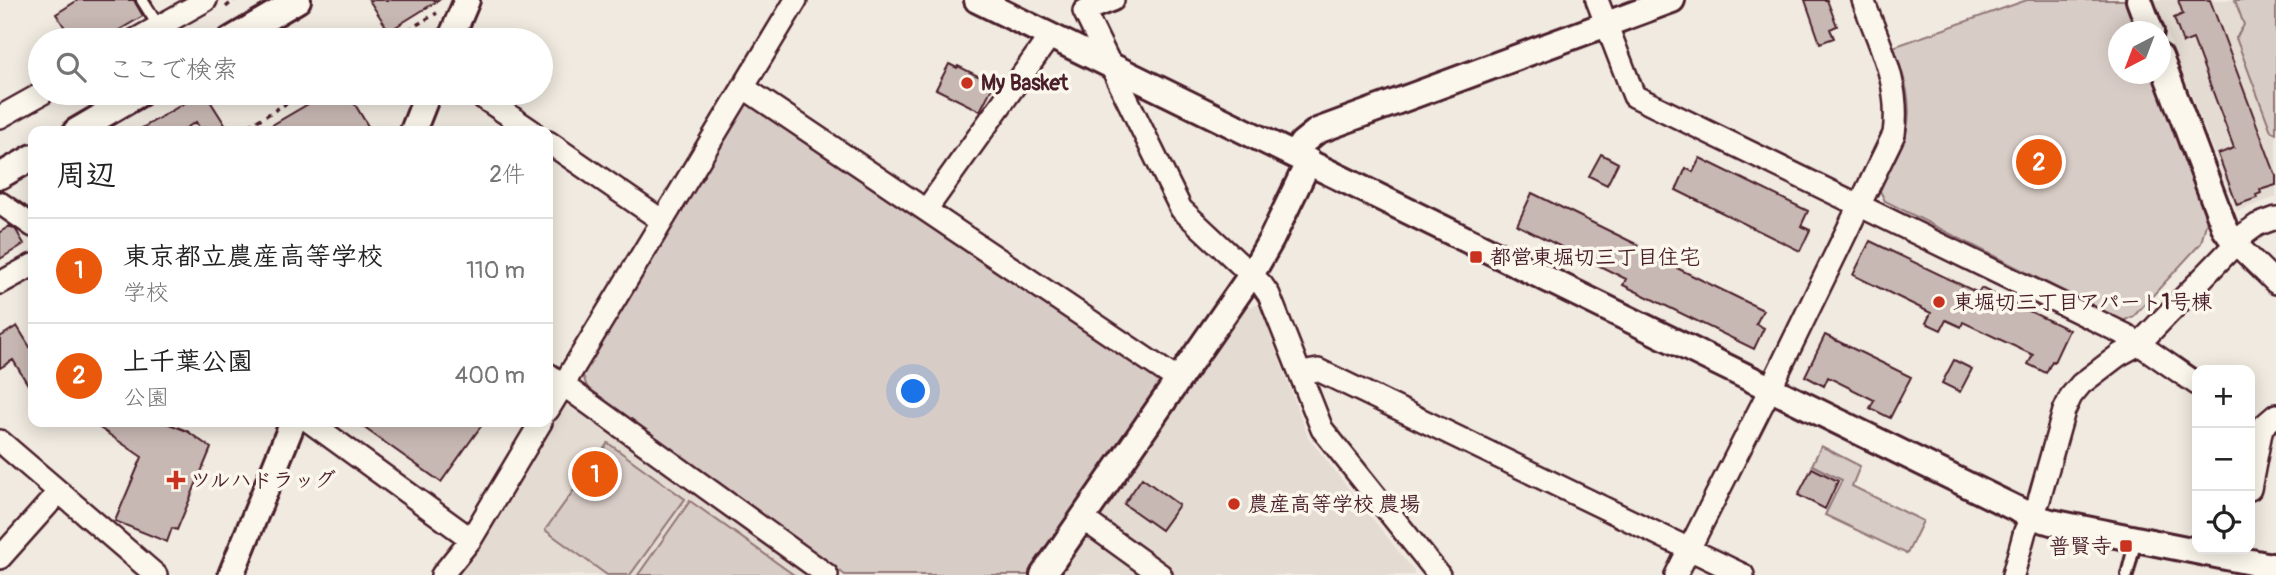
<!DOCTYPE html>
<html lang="ja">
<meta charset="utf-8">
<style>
:root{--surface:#fff;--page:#f2f2f2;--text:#222;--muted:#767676;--line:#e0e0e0;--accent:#ea580c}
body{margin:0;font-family:Pangolin,"Klee One",sans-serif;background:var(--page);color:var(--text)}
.controls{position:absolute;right:21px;bottom:21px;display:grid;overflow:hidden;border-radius:14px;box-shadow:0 4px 18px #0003}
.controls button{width:63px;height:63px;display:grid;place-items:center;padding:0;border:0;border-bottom:2px solid var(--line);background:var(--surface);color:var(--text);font:35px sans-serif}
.compass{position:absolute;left:2108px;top:21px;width:63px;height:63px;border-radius:50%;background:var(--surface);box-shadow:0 4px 18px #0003;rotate:222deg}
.you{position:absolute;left:914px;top:392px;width:24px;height:24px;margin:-18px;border:5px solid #fff;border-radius:50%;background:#1a73e8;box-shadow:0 0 0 10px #1a73e833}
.badge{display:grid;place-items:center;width:46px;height:46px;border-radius:50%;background:var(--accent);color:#fff;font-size:23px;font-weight:700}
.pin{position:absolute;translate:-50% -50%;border:4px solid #fff;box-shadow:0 2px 7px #0006}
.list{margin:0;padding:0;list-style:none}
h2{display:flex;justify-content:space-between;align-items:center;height:91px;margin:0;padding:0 28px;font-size:30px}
h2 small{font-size:23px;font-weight:400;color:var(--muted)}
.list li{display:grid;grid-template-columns:46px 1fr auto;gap:21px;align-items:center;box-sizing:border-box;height:105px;padding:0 28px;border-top:2px solid var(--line)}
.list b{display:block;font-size:26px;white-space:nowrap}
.list p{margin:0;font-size:23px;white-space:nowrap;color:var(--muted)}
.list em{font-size:23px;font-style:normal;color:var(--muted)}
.icon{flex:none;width:38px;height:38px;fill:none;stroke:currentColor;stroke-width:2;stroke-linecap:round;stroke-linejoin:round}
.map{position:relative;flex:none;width:2276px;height:575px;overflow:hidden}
.search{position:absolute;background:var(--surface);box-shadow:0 4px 18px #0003;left:28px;top:28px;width:525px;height:77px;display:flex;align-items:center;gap:18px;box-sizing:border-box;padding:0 24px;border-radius:38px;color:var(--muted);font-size:26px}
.panel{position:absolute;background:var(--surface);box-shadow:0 4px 18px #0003;left:28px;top:126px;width:525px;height:301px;border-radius:14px}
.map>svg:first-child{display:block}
.built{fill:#e4dbd2}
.green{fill:#d8ccc6;stroke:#917678;stroke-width:2}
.building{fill:#c8b8b3;stroke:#4a1f2b;stroke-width:2}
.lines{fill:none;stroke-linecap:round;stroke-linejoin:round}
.service-casing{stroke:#4a1f2b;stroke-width:16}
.minor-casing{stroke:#4a1f2b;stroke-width:26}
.tertiary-casing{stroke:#4a1f2b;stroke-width:30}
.path{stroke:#4a1f2b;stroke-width:3.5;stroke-dasharray:5 5;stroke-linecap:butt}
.service{stroke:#fbf7ec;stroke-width:10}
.minor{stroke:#fbf7ec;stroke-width:21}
.tertiary{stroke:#fbf7ec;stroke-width:24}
.poi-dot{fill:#c8321e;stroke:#fbf7ec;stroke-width:2.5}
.labels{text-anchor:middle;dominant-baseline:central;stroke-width:7;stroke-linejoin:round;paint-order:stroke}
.poi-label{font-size:21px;font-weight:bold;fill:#4a1f2b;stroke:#fbf7ec;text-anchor:start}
</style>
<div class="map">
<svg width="2276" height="575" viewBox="0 0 2276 575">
<rect width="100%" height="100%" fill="#f0eae0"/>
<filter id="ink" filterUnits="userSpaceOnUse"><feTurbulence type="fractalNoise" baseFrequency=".0143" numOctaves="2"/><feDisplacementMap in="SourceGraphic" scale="14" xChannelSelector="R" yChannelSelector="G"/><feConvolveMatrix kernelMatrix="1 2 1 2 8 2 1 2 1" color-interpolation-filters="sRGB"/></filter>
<g filter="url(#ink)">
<!-- built -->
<path class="built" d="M2154,0H2276V197L2237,211Z
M1258,305L1263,315L1308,437L1414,571V575H1056L1245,307Z
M562,405H573L808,575H455L480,544Z"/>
<!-- green -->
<path class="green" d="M2027,0H2125L2136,31L2118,32V74H2152L2207,220L2201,243L2134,316L2123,321L1885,201L1879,189C1887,172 1901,152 1906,134C1914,103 1904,75 1893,47Z
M2235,0H2276V133L2271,131L2236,38L2244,25Z
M743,105H754L1157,373L1160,387L1029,575H845L587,387L582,373Z
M608,443L685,499L630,575H607L545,530Z
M1821,446L1860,466L1852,486L1923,521L1907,554L1825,515L1842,480L1812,465Z
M690,501L794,575H638Z"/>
<!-- building -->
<path class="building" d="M78,0H134L143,16L102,40H73L56,14Z
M369,0H439L389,31Z
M1805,0H1827L1837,26L1830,29L1834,38L1820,43Z
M2178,0H2210L2276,176V185L2260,190L2261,193L2256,195L2257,198L2237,205L2218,154L2234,148L2193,39L2183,43L2174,18L2183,14Z
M949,64L957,68L958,66L994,84L980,111L936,89Z
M202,93H205L229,131H201L196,122L181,131H137Z
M327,93H348L371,131H262Z
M1601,154L1618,163L1607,185L1589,176Z
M1700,158L1808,211L1801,226L1810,230L1800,251L1676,190L1686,168L1693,172Z
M1532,193L1638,245L1636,248L1763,310L1756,324L1764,328L1754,349L1623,285L1626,279L1517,225Z
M10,226L16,230L24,244L0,259V232Z
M1870,241L1978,293L1981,288L2069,330L2054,362L2052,361L2046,373L2028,364L2033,355L1963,322L1961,327L1946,320L1941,330L1926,323L1931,313L1853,275Z
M17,326L33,352V393L13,360L0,368V337Z
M1825,335L1911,377L1890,418L1870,408L1874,400L1828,377L1824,386L1805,376Z
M1954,360L1972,369L1960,392L1942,383Z
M91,422H164L187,431L211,448L177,530L172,528L167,542L115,521L142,457Z
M356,422H484L441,482Z
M1812,468L1838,481L1825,509L1798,495Z
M1142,478L1179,505L1161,530L1124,504Z"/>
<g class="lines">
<!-- service casing -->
<g class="service-casing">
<path id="service" d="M142,0L159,27
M2127,575L2136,539"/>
</g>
<!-- minor casing -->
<g class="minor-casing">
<path id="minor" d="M1113,0L1084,11L1181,209L1262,285L1269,295L1322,429L1439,575
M1597,0L1634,96L2126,335L2197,384
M135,40L206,0
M743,87L1178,380
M476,93L532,131
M0,117L43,93
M548,142L661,220
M0,203L33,226
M926,210L1050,36
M2235,243L2276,283
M0,283L33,265
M1301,373L1318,370L1743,575
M548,374L827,575
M548,410L796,0
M310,422L471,539
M0,441L156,575
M2250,489L2262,427L2276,415
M1082,518L1161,575
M0,558L59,492
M442,575L471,539L541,422
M1676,575L1770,389L1894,134C1901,84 1880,46 1863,0
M2013,575L2025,531L2039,500L2064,411L2071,396L2081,384L2119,355L2139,344L2246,233L2257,225L2276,218"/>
</g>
<!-- tertiary casing -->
<g class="tertiary-casing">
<path id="tertiary" d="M977,0L2031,516L2051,522L2276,567
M2139,0L2151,32
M230,40L298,0
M450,40L467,0
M2160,57L2225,229L2235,243
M76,131L141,93
M413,131L428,93
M1295,154L1302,143L1317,131L1672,0
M0,176L33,157
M231,575L293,422
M1043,575L1251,275L1271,240L1309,161"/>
</g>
<!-- path -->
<path class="path" d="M226,7L234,0
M391,40L437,13
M62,98L72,93
M240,131L304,93"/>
<!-- service -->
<use href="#service" class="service"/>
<!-- minor -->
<use href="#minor" class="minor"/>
<!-- tertiary -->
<use href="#tertiary" class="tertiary"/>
</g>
</g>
<!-- markers -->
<g class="poi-dot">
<circle cx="967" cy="83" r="7"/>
<rect x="1469" y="250" width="14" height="14" rx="3.5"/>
<circle cx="1939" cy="302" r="7"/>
<path d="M172.5 469.5h7v7h7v7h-7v7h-7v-7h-7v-7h7z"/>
<circle cx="1234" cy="504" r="7"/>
<rect x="2119" y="539" width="14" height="14" rx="3.5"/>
</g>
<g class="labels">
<!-- poi labels -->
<g class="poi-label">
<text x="981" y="83">My Basket</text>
<text x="1490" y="257">都営東堀切三丁目住宅</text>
<text x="1953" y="302">東堀切三丁目アパート1号棟</text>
<text x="190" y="480">ツルハドラッグ</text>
<text x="1248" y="504">農産高等学校 農場</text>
<text x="2112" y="546" text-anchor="end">普賢寺</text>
</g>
</g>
</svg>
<div class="controls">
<button>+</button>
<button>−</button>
<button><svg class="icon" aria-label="locate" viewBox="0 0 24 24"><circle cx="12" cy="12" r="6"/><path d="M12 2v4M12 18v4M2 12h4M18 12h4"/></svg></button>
</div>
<svg class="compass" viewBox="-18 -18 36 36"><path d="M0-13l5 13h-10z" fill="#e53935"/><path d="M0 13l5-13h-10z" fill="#767676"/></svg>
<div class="you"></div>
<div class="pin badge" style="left:595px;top:474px">1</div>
<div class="pin badge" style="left:2039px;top:162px">2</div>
<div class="search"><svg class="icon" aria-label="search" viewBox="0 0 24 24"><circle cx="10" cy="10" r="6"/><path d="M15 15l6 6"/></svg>ここで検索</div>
<section class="panel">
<h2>周辺<small>2件</small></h2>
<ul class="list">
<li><span class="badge">1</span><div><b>東京都立農産高等学校</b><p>学校</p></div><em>110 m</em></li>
<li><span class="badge">2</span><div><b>上千葉公園</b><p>公園</p></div><em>400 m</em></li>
</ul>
</section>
</div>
